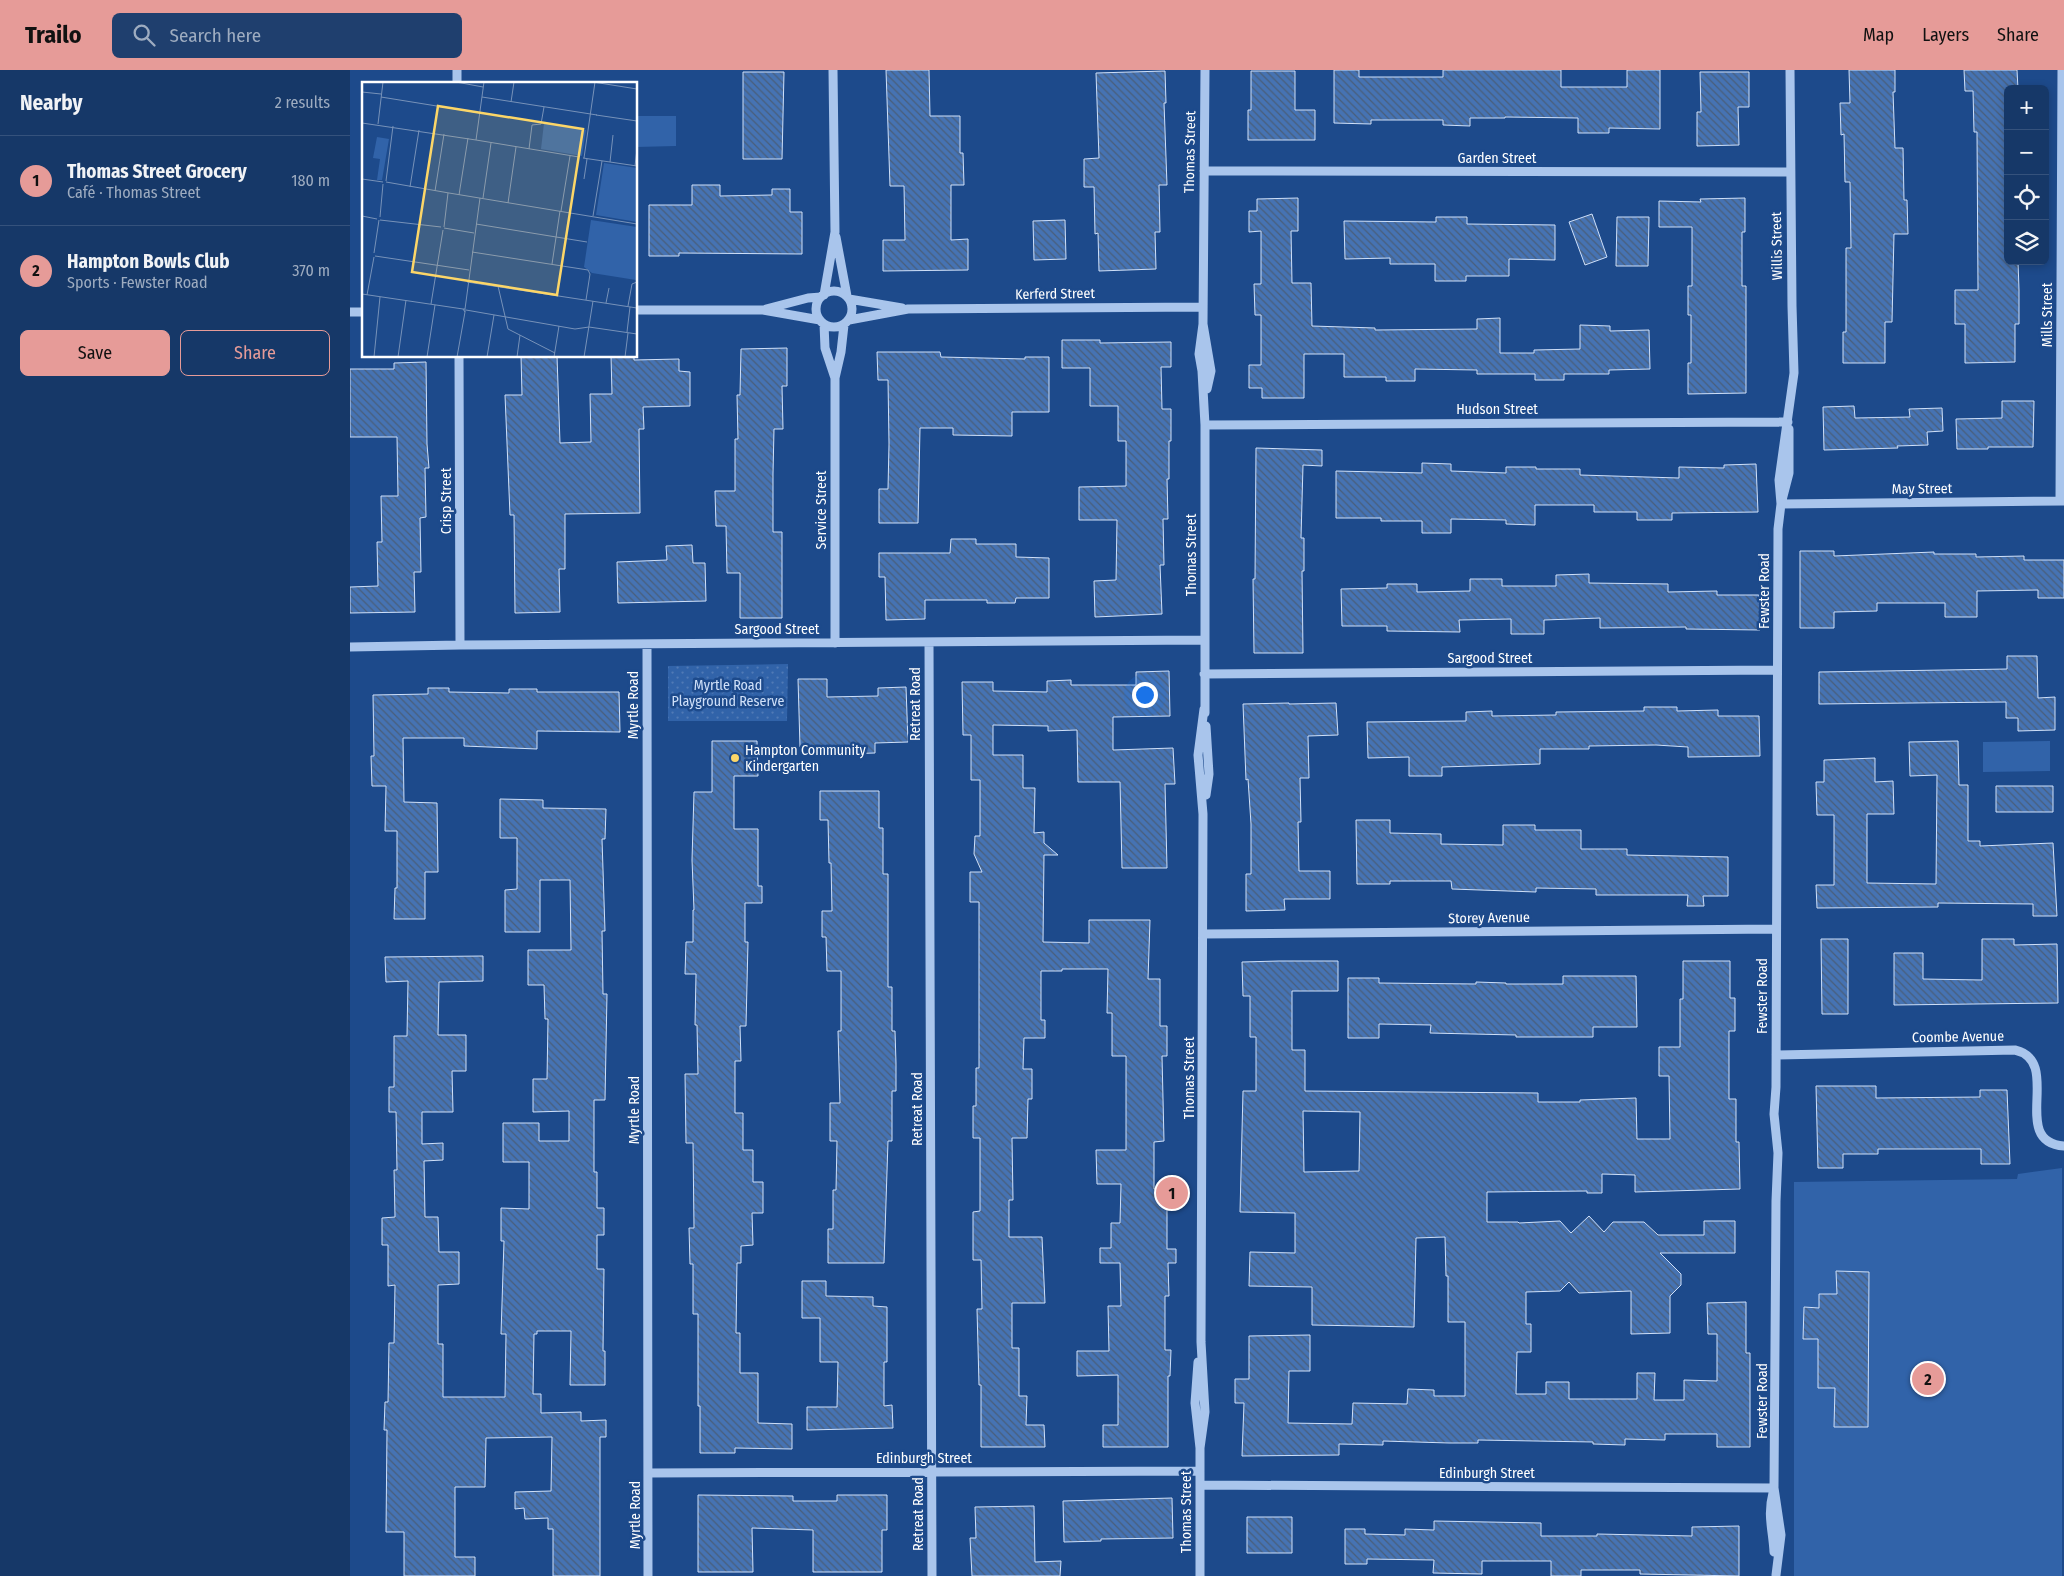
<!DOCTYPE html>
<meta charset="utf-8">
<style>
:root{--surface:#163868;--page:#1f3f6e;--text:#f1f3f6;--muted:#9eacc0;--line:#35527c;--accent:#e69b98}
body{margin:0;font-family:"Fira Sans Condensed",sans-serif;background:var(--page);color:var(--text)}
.controls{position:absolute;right:15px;top:15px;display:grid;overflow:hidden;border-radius:8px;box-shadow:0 2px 8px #0003}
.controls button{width:45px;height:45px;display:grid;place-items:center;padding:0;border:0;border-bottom:1px solid var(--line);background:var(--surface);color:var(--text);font:25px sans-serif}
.you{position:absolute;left:794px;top:624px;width:18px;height:18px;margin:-12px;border:4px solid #fff;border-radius:50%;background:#1a73e8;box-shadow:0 0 0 8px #1a73e833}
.badge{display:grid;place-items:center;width:32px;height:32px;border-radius:50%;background:var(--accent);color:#111;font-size:16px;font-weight:700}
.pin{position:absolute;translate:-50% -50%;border:2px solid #fff;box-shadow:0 1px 5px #0006}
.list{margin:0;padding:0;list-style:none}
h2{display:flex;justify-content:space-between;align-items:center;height:65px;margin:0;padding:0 20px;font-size:21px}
h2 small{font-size:16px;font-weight:400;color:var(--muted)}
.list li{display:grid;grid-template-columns:32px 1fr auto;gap:15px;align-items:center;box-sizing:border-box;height:90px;padding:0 20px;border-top:1px solid var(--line)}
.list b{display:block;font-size:19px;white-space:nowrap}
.list p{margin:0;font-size:16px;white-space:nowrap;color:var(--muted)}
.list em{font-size:16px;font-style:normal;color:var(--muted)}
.actions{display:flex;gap:10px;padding:15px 20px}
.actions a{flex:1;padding:11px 0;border:1px solid var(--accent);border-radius:8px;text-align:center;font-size:18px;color:var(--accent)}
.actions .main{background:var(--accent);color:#111}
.icon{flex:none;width:28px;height:28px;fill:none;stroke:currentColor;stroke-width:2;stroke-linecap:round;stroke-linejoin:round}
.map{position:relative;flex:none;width:1714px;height:1506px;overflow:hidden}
header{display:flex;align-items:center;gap:30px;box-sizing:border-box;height:70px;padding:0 25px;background:var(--accent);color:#111}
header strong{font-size:24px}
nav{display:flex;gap:28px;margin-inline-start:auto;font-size:18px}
.search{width:350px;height:45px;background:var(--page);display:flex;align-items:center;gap:12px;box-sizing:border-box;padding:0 18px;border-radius:8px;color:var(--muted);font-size:19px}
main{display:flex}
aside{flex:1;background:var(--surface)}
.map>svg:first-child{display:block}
.park{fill:url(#park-dots)}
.garden{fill:#3163a9}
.building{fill:url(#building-back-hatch);stroke:#cfe0f9;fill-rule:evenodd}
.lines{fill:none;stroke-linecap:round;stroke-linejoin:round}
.minor{stroke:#a9c5ec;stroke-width:9}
.poi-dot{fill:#fcd668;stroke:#1d4a8b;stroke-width:2}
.labels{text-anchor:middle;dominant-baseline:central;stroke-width:5;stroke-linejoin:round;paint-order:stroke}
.street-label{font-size:14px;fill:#fff;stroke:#1d4a8b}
.park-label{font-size:14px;fill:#cfe0f9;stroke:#1d4a8b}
.poi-label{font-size:14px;fill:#fff;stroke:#1d4a8b;text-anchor:start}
.inset-road{fill:none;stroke:#7792b9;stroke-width:1}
.view{fill:#fcd668;fill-opacity:0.15;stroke:#fcd668;stroke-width:2.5}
.inset-edge{fill:none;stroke:#fff;stroke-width:2.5}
</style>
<header>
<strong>Trailo</strong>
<div class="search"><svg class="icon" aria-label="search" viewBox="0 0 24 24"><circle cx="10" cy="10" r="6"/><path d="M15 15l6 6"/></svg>Search here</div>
<nav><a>Map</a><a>Layers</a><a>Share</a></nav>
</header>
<main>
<aside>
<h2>Nearby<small>2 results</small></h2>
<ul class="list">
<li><span class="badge">1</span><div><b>Thomas Street Grocery</b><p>Café · Thomas Street</p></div><em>180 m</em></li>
<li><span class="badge">2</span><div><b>Hampton Bowls Club</b><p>Sports · Fewster Road</p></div><em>370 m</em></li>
</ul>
<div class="actions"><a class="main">Save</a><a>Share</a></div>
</aside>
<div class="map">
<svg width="1714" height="1506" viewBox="0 0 1714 1506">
<defs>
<pattern id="park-dots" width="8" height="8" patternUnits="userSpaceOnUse" patternTransform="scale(1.25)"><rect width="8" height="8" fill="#3163a9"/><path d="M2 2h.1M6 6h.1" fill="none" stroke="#507ab6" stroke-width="1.8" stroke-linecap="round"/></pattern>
<pattern id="building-back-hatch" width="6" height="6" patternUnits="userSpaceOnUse" patternTransform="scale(1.25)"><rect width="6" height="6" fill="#4673b3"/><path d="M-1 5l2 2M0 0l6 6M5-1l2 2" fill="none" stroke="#495e7a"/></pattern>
</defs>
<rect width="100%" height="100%" fill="#1d4a8b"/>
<!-- park -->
<path class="park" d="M438,594L437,651H318V596Z"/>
<!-- garden -->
<path class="garden" d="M286,46H326V76L286,77Z
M1700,671V701L1633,702V672Z
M1712,1098V1506H1444V1112L1667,1109L1668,1104Z"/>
<!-- building -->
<path class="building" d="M536,0H579L580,46H610V83H613L614,115H601V170L618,169V200L533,201V170H555L554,116H540Z
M984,0H1009V7H1093V0H1211V17H1277V0H1310V59L1259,58V63H1228V48L1155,47V48H1120V56L1093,55V50H1021V54L984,53Z
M1499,0H1545V22H1543L1545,78H1553L1554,130H1557L1558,164H1544L1542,252H1535V293H1493V262H1496V178H1501L1500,112H1495L1494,64L1491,65L1490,33H1500Z
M1614,0H1667L1668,19H1658V191H1668L1669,220V254H1665V292L1615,293V254H1605V220H1628L1627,62H1624L1623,21H1615Z
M815,1L816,33H814L817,115H809L810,162H805L806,199L749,201L748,163L745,164L744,117H734V89L749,88L746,3Z
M901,1H945V40H965V70H898V40H901Z
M393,2H434L432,89H393Z
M1350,2H1399V37H1388L1389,75L1347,76V42H1351Z
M342,115H370V126L422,125V119H440V142H452V184L329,183V186H299V135H342Z
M948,128V161H941L942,213H961L962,256L1025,258V260L1127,259V249L1150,248V283H1184V280L1230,279V255L1260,256V261L1299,260L1300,299L1259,300V304H1214V310H1185V304H1127V300L1065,299V311H1036V307H994V284H954V328H912V318H899V295H911V245H905L904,214H911V161L899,162V141H907V129Z
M1395,128V162H1392V216H1396V323L1338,324V293H1341V245H1338V216H1342V157H1309V131L1351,132L1350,129Z
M1242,144L1257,187L1235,195L1219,152Z
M1086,147H1117V154L1205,155V190L1159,189V206H1116V211H1085V194H1040V188L995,189L994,151L1086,152Z
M1267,147H1299L1298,196H1266Z
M715,150L716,189L684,190L683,151Z
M712,270H750V273L821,272V297H811L812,339H821V371H819V409H817L818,449H813L814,495H810L812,544L745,547L744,511L766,510L767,450H729V417L776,416V371H768V336H740V298H712Z
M437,278V316H432L433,359H424L423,404V462H432V548H390V503H377L376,456H366L365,421H385V369H388L387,325H390L391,279Z
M527,282H590L591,287L675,289V287H699V342H662V366L603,365V358H570L568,453H529V419H538L539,374L538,310H528Z
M171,286H207L210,373L241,372L240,324H262L261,286H284V290L329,289V301L340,302V336L293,337L294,359H289L290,443L215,444V499H209L210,542L165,543L164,445H160L155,325H172Z
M76,292L77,374L79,398H75L76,447L70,448L71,502H64L65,542L0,543V517L28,516L27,472H32L31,426H48L47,367H0V299H44V293Z
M1652,331H1684L1683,377H1638V379H1607L1606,349L1652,348Z
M1504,336L1505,348L1560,347L1559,339L1592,338L1593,361L1577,362L1578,375L1547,376L1548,378L1474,380L1473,337Z
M906,378L972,380V396L953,395L951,468H954V501H952L953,583H904L903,509H905Z
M1072,393L1101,394V401L1156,403V397H1186V399H1230V405L1329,408V397L1374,398V395L1406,394L1408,442L1322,443V450H1287V442H1244V435H1185V455L1156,454V450L1101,449V463H1072V451H1031V448H986V401L1072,403Z
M601,469H626V474H666V487L699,488V528H666L665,533H637V530H575V549L536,550L535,507H529V483H600Z
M342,475L343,493H355L356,531L268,533L267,492L317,490L316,476Z
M1450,481H1484V486L1584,482V484H1626V487L1674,486V490H1714V528H1688V520L1627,521V547H1595V533H1527V541L1484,542V558H1450Z
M1239,504V513L1318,514V522L1367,521V525H1409L1410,560L1336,559V557L1250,558V548L1194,550V564H1161V549L1109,550L1110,562L1037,561V556H992L991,519L1037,518V514H1067V522L1120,521V509H1152V516H1206V505Z
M1657,586H1687L1688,628L1705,627V660L1668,661V648H1656V632L1469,634V602L1657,599Z
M819,601L820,646L763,647V680L823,678L825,714H815L817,798H772L770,712H728L727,660L698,661V656L643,655V685H673V718H685L684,763L694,762V773L708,785H694L693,872L739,873V850H800L798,909H810V956H817V986H812L814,1071L804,1072V1119H833V1135H817V1179H826V1193H818L819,1226H815V1280H821L820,1306H818V1377H753V1355H768V1305L727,1306V1281H759L758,1236H771L770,1193H750V1178H761V1153H770L771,1114H747L746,1080H776V986H762V943H757L758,899H712V901H691V950H695V968H674L673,999H682V1029H678L677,1068H662L663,1130H659V1167H692L695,1233H662V1278H669V1326H677L676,1355H694L695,1377H631V1315H629L627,1239H632L631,1190H623V1142L630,1141V1068H623V1036H626V998H629V832H620V802H632L624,784L625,766H630V710H621V665H613L612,612H643V621L697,622V611L721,610V615H786V602Z
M448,609H477V627L528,626V618L556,617L558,672L525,673V683L489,684V676L450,677Z
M78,618H99V622L159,623V619H187V622H269L270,662L187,661V679L114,676V668H53L54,732L87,733L88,802H75V849H44L45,818H47V761H35L36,716H22L21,686H24L23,625L78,624Z
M939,633V634L986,633L988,665L958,666L959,708H950L951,752H948L949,801H980V829H934L935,840L896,841V804H901V754L898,709L896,710L893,634Z
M1294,637H1327V641L1368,640V646H1409L1410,686L1338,687V677L1306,675L1239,676V679H1190V694L1092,697V706H1059V687L1018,688L1017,652L1116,651V642L1142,641V646L1206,645V642L1294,641Z
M362,671H407L408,706H384V759H408V816H412V833H395V872H398L396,956H390L391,991H385V1043H393V1080H403V1112H413V1143H402L403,1175L391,1176V1193H387L386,1263H390V1303H408V1353L442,1354V1379L385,1378V1383H350V1336H348V1244H343V1194H340L339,1158H344L343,1073H336L335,1004H348L347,955H345L346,904H335L336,872H343V840H344L342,790L344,722H362Z
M1608,671L1609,715H1618V771H1630V776L1703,773L1707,846H1683V834L1588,833V837L1467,838L1466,815H1484V745H1467L1466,712H1474V690L1525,688V712L1543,711L1544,744H1517V813L1586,814L1587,705L1560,706L1559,672Z
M1646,716H1703V742H1646Z
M470,721H529V758H533V804H538V917H542V961H545L546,993V1021H542V1071H538L534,1193H478V1159H483V1120H486L487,1071H480V1033H490L488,961H491V901H477L476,867H472V841H482L481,793H479L478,750H470Z
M150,729L193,730V738L256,739L255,769H252L255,861H252L253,924H257L255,1030H244V1102H247V1138H254V1165H247V1199H254L253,1281H255V1315H220L221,1261H187V1264H184L183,1324H191V1343L231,1342V1351L256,1350V1367H250V1506H203V1459H198V1448L175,1449L174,1438L165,1439V1422L201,1421L202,1367L136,1368L135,1417H105V1487H125V1506H54V1462H36L37,1360H34L35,1332H38L39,1273H44L45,1215L38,1216V1175H32V1148L45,1147L44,1100H47L46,1042H39V1017H44V966H57L58,911L36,912L35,887L133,886V911L89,912L88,965H116V1001H102L103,1042H72V1074L93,1073V1090L74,1091L75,1147H88L89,1182H109V1214L88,1215V1274H93V1327H155L156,1264H151L154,1171H151V1138L179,1139V1092H153V1053H189V1071H219V1041L183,1042V1009H197L198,949H195L194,915H178V880H221L220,810H190V862H155V820L167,819V768H150Z
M1006,750H1040V763L1091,764V774L1153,775V755H1185V760H1231V779H1277V785L1378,787V826H1353L1354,836H1337L1338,825H1246V819L1186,818V822L1102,819L1101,811H1040V814H1007Z
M1471,869H1498V944H1472Z
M1632,869H1664V875L1707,874L1708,933L1544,935V883H1573V909L1632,910Z
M929,891H988V921H942V980H955V1021L1188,1023V1032H1230V1030L1286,1028L1287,1069H1320L1319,1006H1309V977H1330V929H1333V891H1380V928H1385V961H1379V1029H1386V1072H1389L1390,1119L1285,1122V1105L1252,1104V1123H1237V1121L1137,1122V1152H1168L1169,1153L1210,1151L1221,1163L1239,1146L1254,1162L1263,1152H1294L1308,1165H1354V1151H1385V1183H1310L1331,1204V1215L1320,1226V1263L1281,1264V1221L1229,1223L1219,1212L1210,1221L1176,1222V1254H1181V1282H1167L1166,1324H1196V1312H1219V1329H1287V1303H1305L1304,1330H1334V1310L1367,1311V1264H1358L1357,1233L1396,1232V1283H1400V1377H1367V1364H1315V1370L1275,1369V1375L1243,1374V1372L1128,1370V1373H1099L1033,1371V1375L989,1374V1385L892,1386L894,1333H885V1309H899V1266L960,1265V1301H939L938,1353L1002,1354L1003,1333L1057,1334L1058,1319L1084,1320V1326H1115V1252H1098V1206H1096L1095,1167L1066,1168L1064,1257L962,1255V1217L899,1216L900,1182L945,1183V1143L890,1142L893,1021H906V967H900V926H893L892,892ZM953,1041L1010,1042L1009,1101L954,1102Z
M1213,906H1286L1287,957H1243V967H1166V965L1080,963L1081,955L1029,954V968H998V908H1029V913L1126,914V912L1156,913V914H1213Z
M1466,1016H1526V1028L1630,1027V1020H1657L1660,1094H1631V1079H1528V1084H1493V1098H1468Z
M1486,1201L1519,1202L1518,1357H1484L1485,1318H1468V1269H1453L1454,1237L1469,1238V1224H1487Z
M452,1211H476V1226L523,1227V1236L537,1237V1292H534V1336L542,1335L543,1358L457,1360V1337H487L488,1292H470V1248H452Z
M348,1425L443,1426V1431H487V1425H537V1460H532V1502H463V1460L402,1458L403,1502H348Z
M822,1428L823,1468L751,1469V1471L714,1472L713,1431Z
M684,1436L685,1492L711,1491L710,1506H622L620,1468H626L625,1437Z
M897,1447H942V1483H897Z
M1084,1451L1191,1453V1466H1247V1464L1342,1466V1457L1389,1456V1506L1290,1504V1500H1231V1506H1201V1491H1132V1504L1083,1503L1084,1490L1017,1489V1494H995V1459H1015V1464L1055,1465V1459L1084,1460Z"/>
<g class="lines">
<!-- minor -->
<path class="minor" d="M107,0V14
M855,0L853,254L861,301L857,319
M854,101L1440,102
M486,167L497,226
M466 239a18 18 0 1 1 36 0a18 18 0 1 1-36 0Z
M474,225L485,162L483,0
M499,229L552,238
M416,239L458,228L471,227
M286,240H413L470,250
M0,242H14
M499,250L558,239L853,237
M474,254L475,278L485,308
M853,254L849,284L852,301L855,355V643
M109,286L110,575
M855,355L1438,352
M1432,430L1439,403V359
M1710,431L1712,0
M1431,434L1714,431
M579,572L582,1506
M485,573V308L491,282L494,255
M297,574L298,1506
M0,577L110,575L854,570
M854,604L1427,600
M856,656L859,704L856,725
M853,864L1426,859
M1426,985L1665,980C1714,991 1658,1072 1714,1076
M848,1292L845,1333L850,1378V1506
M850,1378L855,1342L851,1272L853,744L848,685L854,639
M298,1403L850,1401
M850,1415L1424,1418
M1423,1423C1417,1446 1423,1460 1424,1482
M1426,1505L1431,1465L1424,1418L1426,1131L1428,1083L1424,1044L1426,1017L1428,459L1431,434L1429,410L1444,303L1442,236L1440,0"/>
</g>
<!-- markers -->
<circle class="poi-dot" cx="385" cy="688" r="5"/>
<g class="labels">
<!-- street labels -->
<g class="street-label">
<text transform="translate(840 82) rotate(-89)">Thomas Street</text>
<text x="1147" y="88">Garden Street</text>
<text transform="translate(1427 176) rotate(-91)">Willis Street</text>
<text transform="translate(705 224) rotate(-1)">Kerferd Street</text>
<text transform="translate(1697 245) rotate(-90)">Mills Street</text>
<text x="1147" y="339">Hudson Street</text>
<text transform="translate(1572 419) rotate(-1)">May Street</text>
<text transform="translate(96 431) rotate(-90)">Crisp Street</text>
<text transform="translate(471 440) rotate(-90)">Service Street</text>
<text transform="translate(841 485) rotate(-90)">Thomas Street</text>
<text transform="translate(1414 521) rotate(-90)">Fewster Road</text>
<text x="427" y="559">Sargood Street</text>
<text x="1140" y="588">Sargood Street</text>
<text transform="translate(565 634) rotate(-90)">Retreat Road</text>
<text transform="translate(283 635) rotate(-90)">Myrtle Road</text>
<text transform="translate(1139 848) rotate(-1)">Storey Avenue</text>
<text transform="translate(1412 926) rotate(-90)">Fewster Road</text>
<text transform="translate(1608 967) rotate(-1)">Coombe Avenue</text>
<text transform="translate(839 1008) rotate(-90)">Thomas Street</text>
<text transform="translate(567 1039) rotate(-90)">Retreat Road</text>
<text transform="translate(284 1040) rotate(-90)">Myrtle Road</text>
<text transform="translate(1412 1331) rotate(-90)">Fewster Road</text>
<text x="574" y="1388">Edinburgh Street</text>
<text x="1137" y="1403">Edinburgh Street</text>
<text transform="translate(836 1442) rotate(-90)">Thomas Street</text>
<text transform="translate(568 1444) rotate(-90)">Retreat Road</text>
<text transform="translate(285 1445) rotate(-90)">Myrtle Road</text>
</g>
<!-- park labels -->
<g class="park-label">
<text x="378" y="615">Myrtle Road<tspan x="378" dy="16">Playground Reserve</tspan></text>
</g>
<!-- poi labels -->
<g class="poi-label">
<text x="395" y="680">Hampton Community<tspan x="395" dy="16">Kindergarten</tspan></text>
</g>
</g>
<!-- overview -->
<g transform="translate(12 12)">
<rect width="275" height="275" fill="#1d4a8b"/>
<path d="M15,55L27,57L20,98H15L18,77L11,76ZM229,138L275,145L274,198L230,191L222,185Z" fill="#3163a9"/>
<path d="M182,41L224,48L220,74L179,67ZM242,81L275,86V140L234,133Z" fill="#3163a9"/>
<path class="inset-road" d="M94,0L121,5M231,0L275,7M0,10L19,12M19,15L118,31M120,15L235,33M149,20L152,0M234,33L275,39M0,41L114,58M16,42L21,0M114,58L217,75M114,58L122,0M167,67L170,43L179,42L182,25M221,76L275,84M222,76L233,0M248,80L251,53M273,84L275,67M0,97L21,100M222,97L225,77M24,99L31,44M24,100L87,111M48,105L57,48M73,109L82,52M87,111L275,142M97,113L106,56M121,116L129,61M146,121L154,65M199,129L208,74M0,134L15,137M231,134L240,79M18,135L21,102M18,138L79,145M114,142L225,160M82,145L86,111M82,146L112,151M110,170L226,188L228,192L224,218M12,171L17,138M13,174L107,188M190,182L198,129M105,200L275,226M136,204L146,247L193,271M0,212L101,227L103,230V227H101M5,213L12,175M244,221L247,206M69,222L81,148M266,224L270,202L275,200M103,227L118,116M104,228L213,247L227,245L275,252M265,250L268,225M12,275L18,215M36,275L44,218M65,275L73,223M95,275L103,230M125,275L132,233M155,275L158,253M192,275L197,244M222,275L231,219M263,275L266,251"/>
<path class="view" d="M76,24L221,47L195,213L50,190Z"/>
<rect width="275" height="275" class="inset-edge"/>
</g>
</svg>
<div class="controls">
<button>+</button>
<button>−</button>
<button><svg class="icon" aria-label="locate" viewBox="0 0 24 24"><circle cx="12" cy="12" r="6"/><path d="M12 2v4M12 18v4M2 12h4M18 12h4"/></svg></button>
<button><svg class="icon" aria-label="layers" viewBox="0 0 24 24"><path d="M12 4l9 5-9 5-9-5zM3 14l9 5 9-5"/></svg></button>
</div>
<div class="you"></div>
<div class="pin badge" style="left:822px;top:1123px">1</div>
<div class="pin badge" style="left:1578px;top:1309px">2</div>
</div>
</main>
